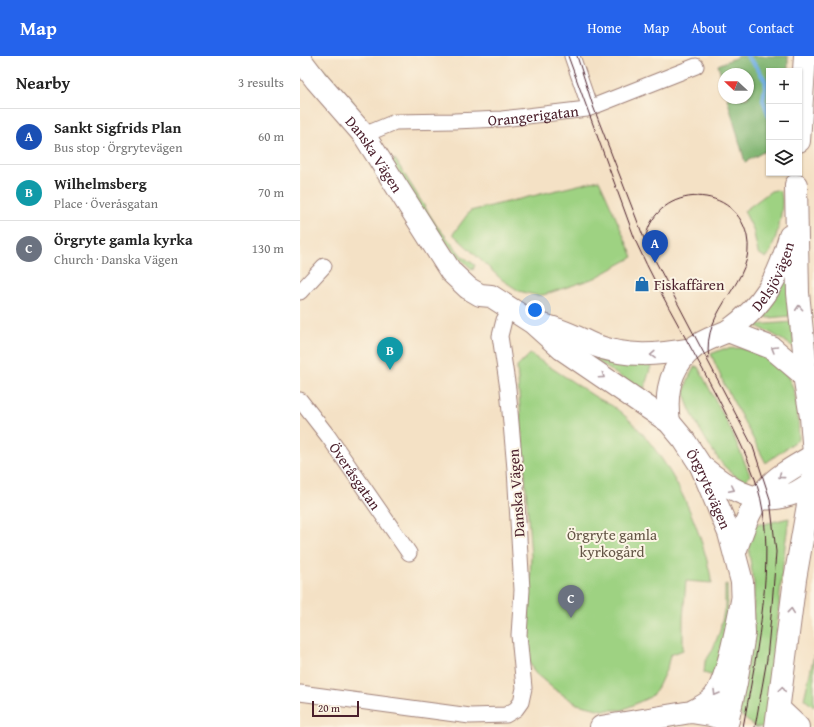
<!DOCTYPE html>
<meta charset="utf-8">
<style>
:root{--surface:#fff;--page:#f2f2f2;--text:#222;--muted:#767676;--line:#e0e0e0;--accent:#2563eb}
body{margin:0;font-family:"Gentium Book Plus",serif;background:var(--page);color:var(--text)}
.controls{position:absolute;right:12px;top:12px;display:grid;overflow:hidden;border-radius:0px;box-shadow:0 1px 3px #0004}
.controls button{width:36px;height:36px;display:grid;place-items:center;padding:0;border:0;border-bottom:1px solid var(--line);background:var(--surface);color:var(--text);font:20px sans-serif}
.compass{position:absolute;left:418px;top:12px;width:36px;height:36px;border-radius:50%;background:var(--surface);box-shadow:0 1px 3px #0004;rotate:292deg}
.scale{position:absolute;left:12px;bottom:10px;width:47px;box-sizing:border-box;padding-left:4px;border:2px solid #4a1f2b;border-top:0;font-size:11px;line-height:14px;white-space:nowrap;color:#4a1f2b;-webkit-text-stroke:3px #fcf5e5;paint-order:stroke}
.you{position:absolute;left:235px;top:254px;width:14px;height:14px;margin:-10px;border:3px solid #fff;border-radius:50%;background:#1a73e8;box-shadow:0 0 0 6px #1a73e833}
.badge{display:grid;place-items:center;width:26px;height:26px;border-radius:50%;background:var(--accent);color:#fff;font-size:13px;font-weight:700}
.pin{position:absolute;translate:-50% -33px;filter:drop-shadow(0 1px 2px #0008)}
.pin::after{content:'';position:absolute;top:21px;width:14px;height:12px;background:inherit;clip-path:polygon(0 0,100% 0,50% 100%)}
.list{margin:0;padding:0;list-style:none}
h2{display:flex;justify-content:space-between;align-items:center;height:52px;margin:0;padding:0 16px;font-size:17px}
h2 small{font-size:13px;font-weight:400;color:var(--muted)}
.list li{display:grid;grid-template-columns:26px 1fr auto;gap:12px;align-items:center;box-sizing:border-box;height:56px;padding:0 16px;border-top:1px solid var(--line)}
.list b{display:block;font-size:15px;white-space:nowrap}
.list p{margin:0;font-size:13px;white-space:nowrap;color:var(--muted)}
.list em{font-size:13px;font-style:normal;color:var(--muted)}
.icon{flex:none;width:22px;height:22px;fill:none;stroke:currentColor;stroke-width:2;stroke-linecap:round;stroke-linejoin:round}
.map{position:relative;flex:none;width:514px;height:671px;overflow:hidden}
header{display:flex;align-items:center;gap:24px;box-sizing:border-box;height:56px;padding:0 20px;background:var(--accent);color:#fff}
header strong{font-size:19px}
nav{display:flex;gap:22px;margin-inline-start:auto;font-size:14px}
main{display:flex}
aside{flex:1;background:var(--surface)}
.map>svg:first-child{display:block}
.green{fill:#9ed282;stroke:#747856}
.forest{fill:#7eb470;stroke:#646a4e}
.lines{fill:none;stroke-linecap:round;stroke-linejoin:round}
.stream{stroke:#71afe4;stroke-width:4.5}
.street-casing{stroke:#9f8078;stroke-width:17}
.secondary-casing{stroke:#9f8078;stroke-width:24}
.highway-casing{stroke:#9f8078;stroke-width:24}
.street{stroke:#fff;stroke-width:15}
.secondary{stroke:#fff;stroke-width:22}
.highway{stroke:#fff;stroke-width:22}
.tram{stroke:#4a1f2b;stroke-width:1}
.oneway{stroke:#ae9aa0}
.labels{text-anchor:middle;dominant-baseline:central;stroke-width:4;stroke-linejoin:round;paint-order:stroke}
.street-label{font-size:15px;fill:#4a1f2b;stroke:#fcf5e5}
.poi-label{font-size:15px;fill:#4a1f2b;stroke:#fcf5e5;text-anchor:start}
.park-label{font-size:15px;fill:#635545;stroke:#fcf5e5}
</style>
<header>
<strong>Map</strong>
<nav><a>Home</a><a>Map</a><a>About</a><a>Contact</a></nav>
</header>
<main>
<aside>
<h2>Nearby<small>3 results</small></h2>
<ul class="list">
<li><span class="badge" style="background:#1a4fb4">A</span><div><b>Sankt Sigfrids Plan</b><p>Bus stop · Örgrytevägen</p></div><em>60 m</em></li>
<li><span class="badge" style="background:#0f9aa8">B</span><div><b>Wilhelmsberg</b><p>Place · Överåsgatan</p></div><em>70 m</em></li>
<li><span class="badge" style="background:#6b7280">C</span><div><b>Örgryte gamla kyrka</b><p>Church · Danska Vägen</p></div><em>130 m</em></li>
</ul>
</aside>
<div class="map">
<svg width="514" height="671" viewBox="0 0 514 671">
<rect width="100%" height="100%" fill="#fcf5e5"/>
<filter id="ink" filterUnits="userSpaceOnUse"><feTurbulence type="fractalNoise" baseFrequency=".025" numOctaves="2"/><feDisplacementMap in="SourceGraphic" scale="8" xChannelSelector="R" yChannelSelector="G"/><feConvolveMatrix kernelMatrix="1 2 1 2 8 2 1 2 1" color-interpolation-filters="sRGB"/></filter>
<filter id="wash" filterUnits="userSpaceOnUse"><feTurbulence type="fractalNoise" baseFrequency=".012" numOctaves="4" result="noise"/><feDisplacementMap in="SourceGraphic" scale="16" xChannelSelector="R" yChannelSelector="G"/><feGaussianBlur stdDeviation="0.9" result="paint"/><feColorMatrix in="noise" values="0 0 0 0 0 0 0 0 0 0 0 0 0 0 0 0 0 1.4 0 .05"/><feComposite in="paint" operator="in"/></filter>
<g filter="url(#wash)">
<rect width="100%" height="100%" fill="#f4e1c5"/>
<!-- green -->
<path class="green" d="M11,0L52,44L57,54L50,51Z
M95,103L136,169L162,200L175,209L173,214C137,183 115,144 91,105Z
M299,124C311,149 321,175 333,201L295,222L243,239H235L219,235L201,223L153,178L170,155Z
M476,134L480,135C487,145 475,193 466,202L458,197L453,173L444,155L471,135Z
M486,221L490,222V260L469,262L460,258Z
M492,266L494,291L471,277L454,269Z
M274,290L352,307L344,333L342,335Z
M441,292C496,308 497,333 499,383L467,406L466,407L424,328L411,298L423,293Z
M230,298C252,312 273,326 294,340C302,345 311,348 318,354C367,393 401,467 412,527L386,525L383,563V594L370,599L367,612L356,635L350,641L322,654H302L277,648L254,633L235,617L227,602L231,500L217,311Z
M395,310L398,311L431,374L450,419L445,426C438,422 431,417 425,411C415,401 386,353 385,338C385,328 390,319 395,310Z
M489,462C478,531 477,601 467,671H455L438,657L453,573L454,528L449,497V484L455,468H464Z
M427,528L428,563L416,621L404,617L405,606L412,595L420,575L425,550V529Z
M514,599V651L504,643Z"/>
<!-- forest -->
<path class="forest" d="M439,0H488V15H469V93L445,106L427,42H448V18H424V30L418,9Z"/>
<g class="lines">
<!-- stream -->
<path class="stream" d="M447,0L456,10L466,26L463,44L469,60"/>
</g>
</g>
<g filter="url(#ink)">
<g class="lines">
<!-- street casing -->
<g class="street-casing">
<g id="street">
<path d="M272,0L290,52"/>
<path id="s1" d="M64,79L95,66L154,65L202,63L287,53L396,10"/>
<path d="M0,236L24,210"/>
<path id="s2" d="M0,344L28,380L109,497"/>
<path d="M0,637L170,660L206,659L216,653L221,646L224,632L219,579L222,534L215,413L208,333L200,280L204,264L210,253"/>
</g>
</g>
<!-- secondary casing -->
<g class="secondary-casing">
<g id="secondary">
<path id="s3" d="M0,3L16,24L64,79L151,216L168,232L180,239L191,240L233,267L262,293L369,366L384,384L401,410L429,477L442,526L444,578L436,627L426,671"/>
<path d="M499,85L505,0"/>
<path d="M496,129L498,237L505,304L504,319L511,361L514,398"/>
<path d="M239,268C259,272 276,281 294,289C328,302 357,299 392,293"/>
<path id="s4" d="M428,275C464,249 479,222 490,180"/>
<path d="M369,366C365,339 369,312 392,293C401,285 417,280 428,275L472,292L504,319L513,322"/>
<path d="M401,410C426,431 455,451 489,439C498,437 506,430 514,425"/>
<path d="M435,496C443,474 450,450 466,433C479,418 498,409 514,399"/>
<path d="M476,671L495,523L512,426L514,400"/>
</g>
</g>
<!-- highway casing -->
<g class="highway-casing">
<path id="highway" d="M479,653L498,671
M391,656C399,652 408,648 414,641C428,625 437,568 442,545
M301,671L391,656L410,659L428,664"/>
</g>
<!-- street -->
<use href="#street" class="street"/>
<!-- secondary -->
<use href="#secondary" class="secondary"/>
<!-- highway -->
<use href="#highway" class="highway"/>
<!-- tram -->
<path class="tram" d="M268,0L336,186C363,246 399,303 428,362C443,392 458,422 463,455C473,519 455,608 443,671
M277,0L293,50L345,185L453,391L470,443L476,496L472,549L467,603L455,671
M345,187C350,129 434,123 447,180C457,226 400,252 409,303"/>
</g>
<!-- one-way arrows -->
<defs><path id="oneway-chevron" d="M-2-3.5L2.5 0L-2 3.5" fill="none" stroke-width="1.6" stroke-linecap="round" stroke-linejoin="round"/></defs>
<g class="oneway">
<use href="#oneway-chevron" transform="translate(499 252) rotate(-94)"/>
<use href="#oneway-chevron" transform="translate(474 293) rotate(-149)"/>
<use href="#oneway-chevron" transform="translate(353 299) rotate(178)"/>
<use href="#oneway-chevron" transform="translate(302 320) rotate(34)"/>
<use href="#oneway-chevron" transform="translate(481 420) rotate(143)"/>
<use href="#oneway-chevron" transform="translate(432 433) rotate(26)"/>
<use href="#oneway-chevron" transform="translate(491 555) rotate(-84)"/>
<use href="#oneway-chevron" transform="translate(482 633) rotate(-82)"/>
<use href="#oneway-chevron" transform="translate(416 637) rotate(121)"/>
</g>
</g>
<!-- icons -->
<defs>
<g id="shop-bare" transform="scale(1.2)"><path d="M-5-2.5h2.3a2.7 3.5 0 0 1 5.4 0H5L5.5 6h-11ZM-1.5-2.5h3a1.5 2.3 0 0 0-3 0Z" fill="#1f6fb2" stroke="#fcf5e5" stroke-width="2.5" paint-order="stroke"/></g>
</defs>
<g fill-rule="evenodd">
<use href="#shop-bare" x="342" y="228"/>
</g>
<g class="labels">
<!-- street labels -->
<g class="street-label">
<text stroke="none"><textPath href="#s1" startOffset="172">Orangerigatan</textPath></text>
<text stroke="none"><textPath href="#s3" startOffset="121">Danska Vägen</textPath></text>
<text stroke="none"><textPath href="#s4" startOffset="72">Delsjövägen</textPath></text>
<text stroke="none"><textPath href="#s2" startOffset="94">Överåsgatan</textPath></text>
<text stroke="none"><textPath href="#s3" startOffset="607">Örgrytevägen</textPath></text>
<text transform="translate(216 437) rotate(-94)">Danska Vägen</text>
</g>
<!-- poi labels -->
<g class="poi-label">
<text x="354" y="228">Fiskaffären</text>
</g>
<!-- park labels -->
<g class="park-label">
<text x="312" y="478">Örgryte gamla<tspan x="312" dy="17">kyrkogård</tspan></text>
</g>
</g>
</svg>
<div class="controls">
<button>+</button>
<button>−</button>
<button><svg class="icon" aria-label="layers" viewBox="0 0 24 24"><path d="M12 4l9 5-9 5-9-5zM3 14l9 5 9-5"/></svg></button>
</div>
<svg class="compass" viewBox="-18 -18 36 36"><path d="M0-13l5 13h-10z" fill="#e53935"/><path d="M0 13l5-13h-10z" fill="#767676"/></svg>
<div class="scale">20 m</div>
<div class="you"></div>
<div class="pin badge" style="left:355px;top:207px;background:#1a4fb4">A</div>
<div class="pin badge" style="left:90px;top:314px;background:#0f9aa8">B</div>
<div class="pin badge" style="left:271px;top:562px;background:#6b7280">C</div>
</div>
</main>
